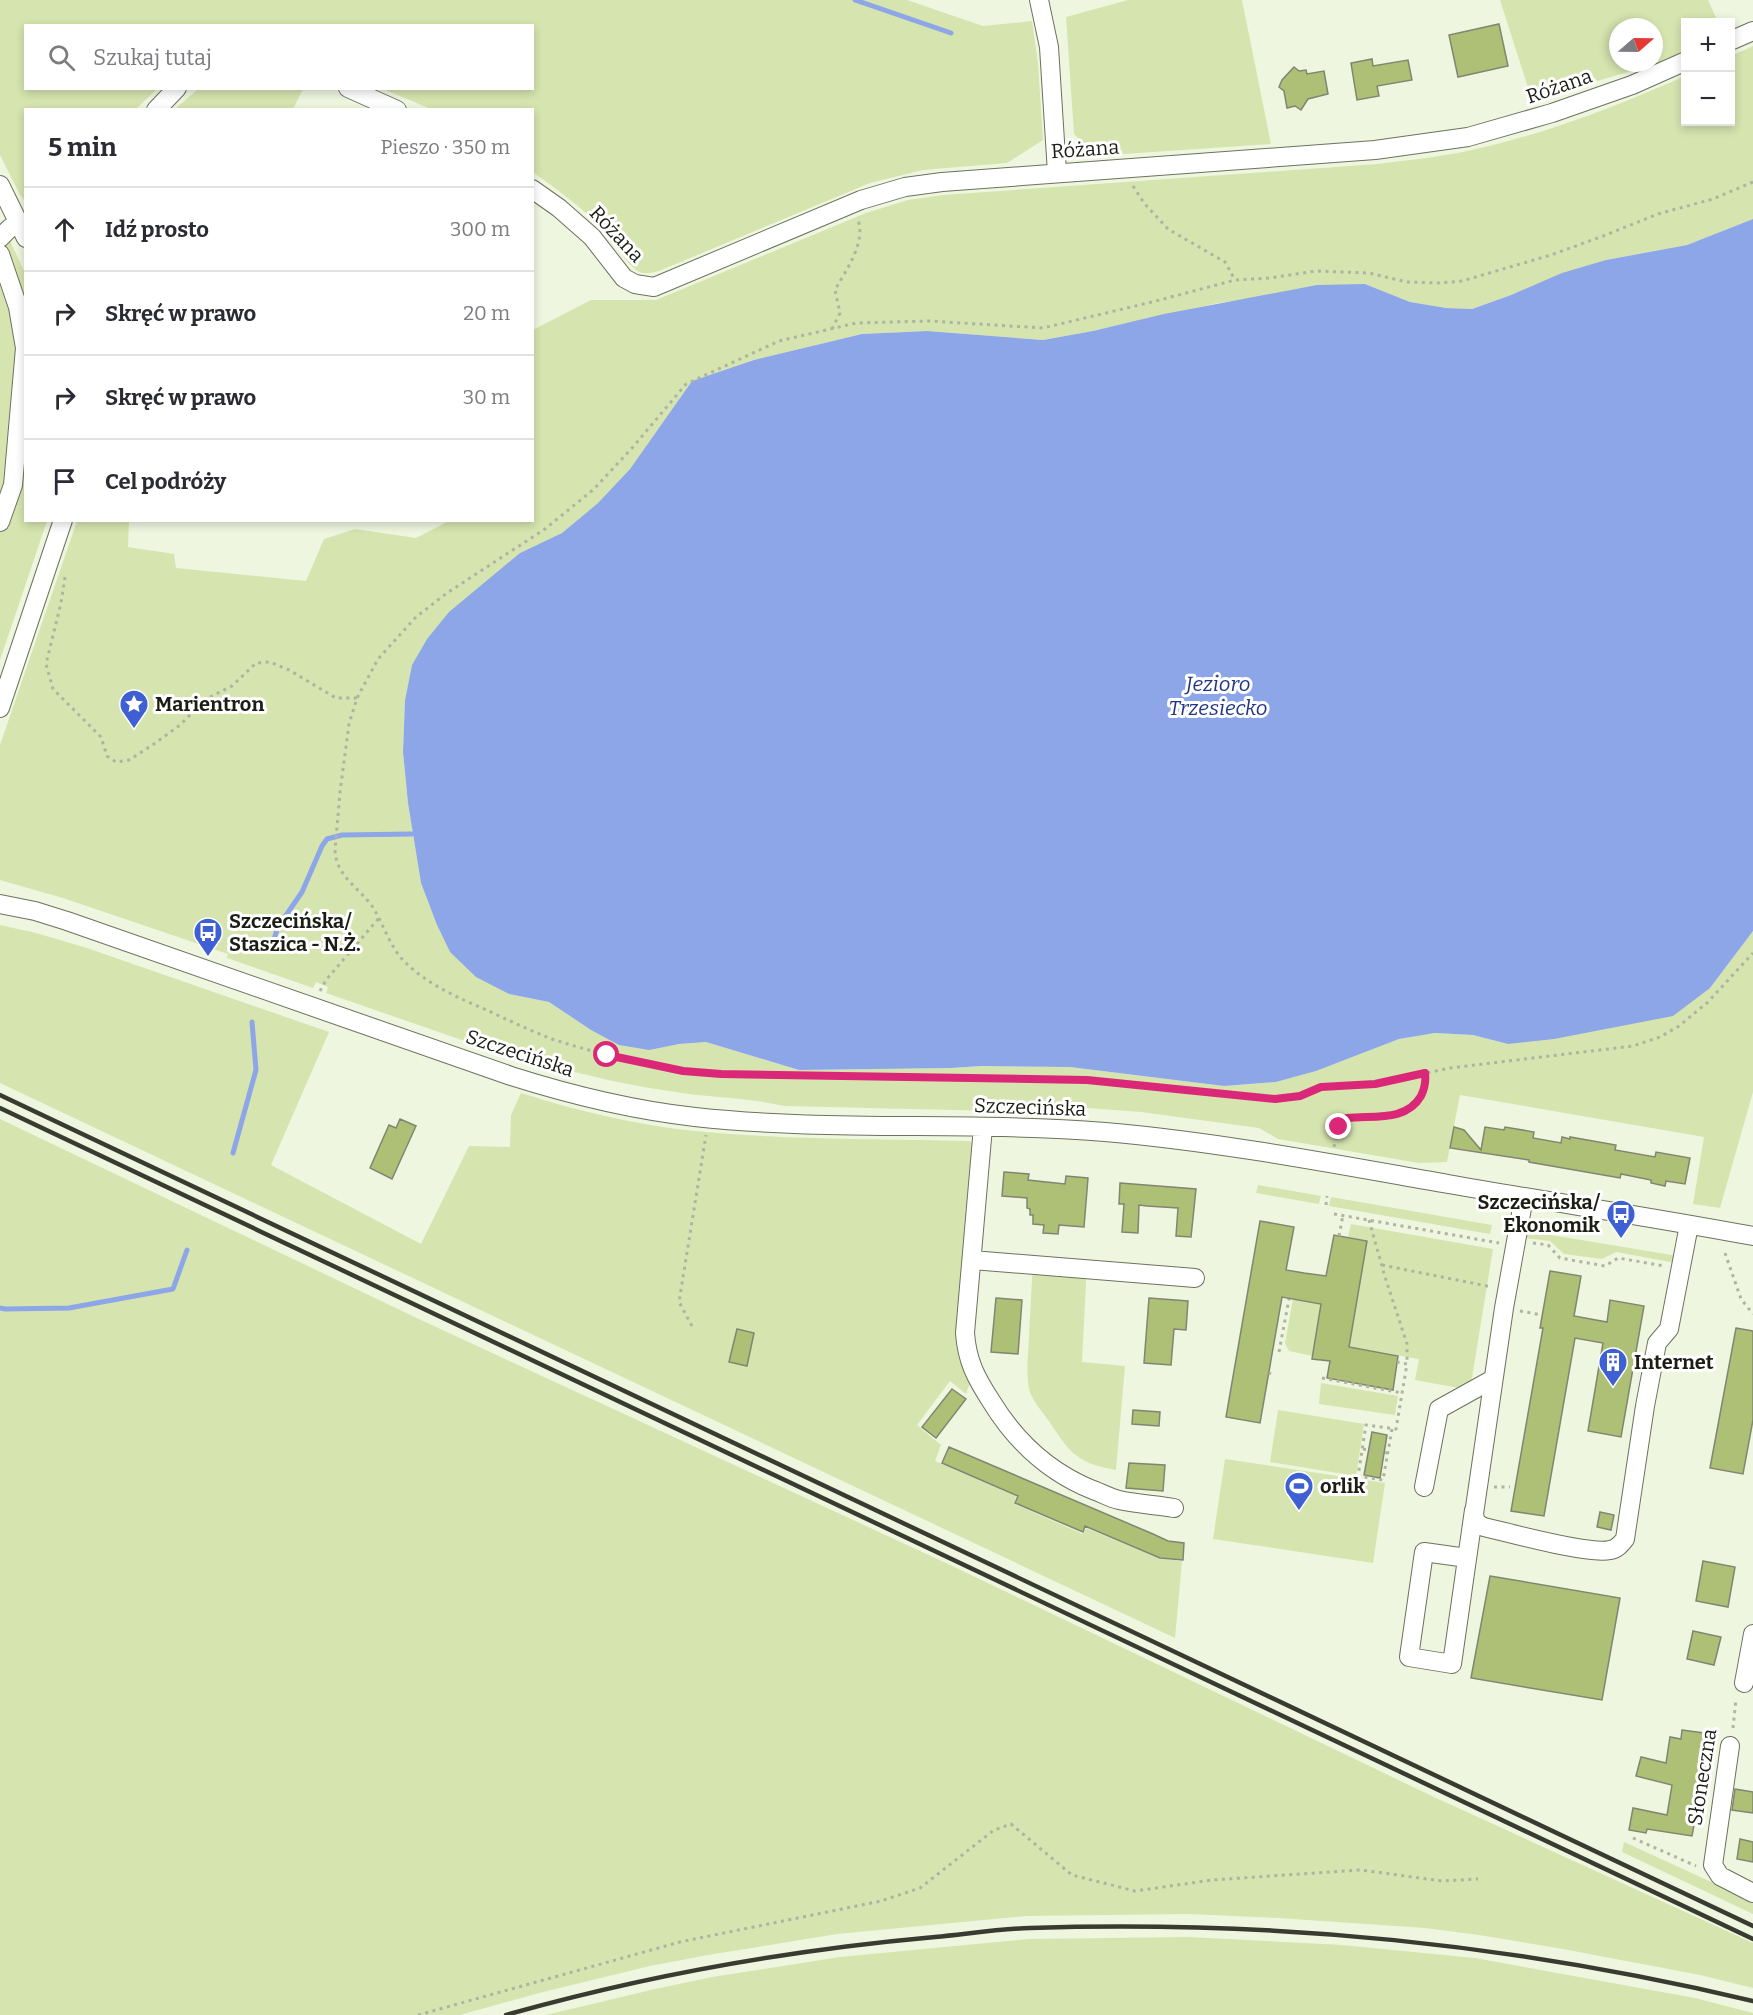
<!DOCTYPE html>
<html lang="pl">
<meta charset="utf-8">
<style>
:root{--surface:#fff;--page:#f2f2f3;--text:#2b2b33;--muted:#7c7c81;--line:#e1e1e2}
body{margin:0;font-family:Bitter,serif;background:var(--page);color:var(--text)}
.controls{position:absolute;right:18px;top:18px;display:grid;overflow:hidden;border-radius:0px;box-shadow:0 3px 9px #0003}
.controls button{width:54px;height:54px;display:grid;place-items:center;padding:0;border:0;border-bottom:2px solid var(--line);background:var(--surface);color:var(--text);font:30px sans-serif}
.compass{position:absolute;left:1609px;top:18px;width:54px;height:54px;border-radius:50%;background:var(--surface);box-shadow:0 3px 9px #0003;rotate:70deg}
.stop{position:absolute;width:18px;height:18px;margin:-14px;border:4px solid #db2777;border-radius:50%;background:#fff}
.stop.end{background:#db2777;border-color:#fff;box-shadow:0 2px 6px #0008}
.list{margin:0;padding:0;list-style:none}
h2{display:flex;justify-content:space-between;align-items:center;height:78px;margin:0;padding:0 24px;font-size:26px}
h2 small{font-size:20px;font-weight:400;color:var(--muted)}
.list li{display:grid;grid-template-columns:39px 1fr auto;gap:18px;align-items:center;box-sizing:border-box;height:84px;padding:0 24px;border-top:2px solid var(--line)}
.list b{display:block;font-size:22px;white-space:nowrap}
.list em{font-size:20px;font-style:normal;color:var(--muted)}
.icon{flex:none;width:33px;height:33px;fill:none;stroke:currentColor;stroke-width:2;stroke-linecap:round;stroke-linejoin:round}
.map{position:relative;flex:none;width:1753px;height:2015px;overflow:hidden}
.search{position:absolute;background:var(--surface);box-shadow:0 3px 9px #0003;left:24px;top:24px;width:510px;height:66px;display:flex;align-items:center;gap:15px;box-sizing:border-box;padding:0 21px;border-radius:0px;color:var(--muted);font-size:22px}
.panel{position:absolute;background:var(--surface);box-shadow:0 3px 9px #0003;left:24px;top:108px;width:510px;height:414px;border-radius:0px}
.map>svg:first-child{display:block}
.green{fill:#d6e4b0;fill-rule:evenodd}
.water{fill:#8da6e8}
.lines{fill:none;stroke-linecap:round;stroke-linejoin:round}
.stream{stroke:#8da6e8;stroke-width:5}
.building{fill:#adc076;stroke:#808671;stroke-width:1.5}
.minor-casing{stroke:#6c725e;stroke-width:20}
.path{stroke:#aeb4a1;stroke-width:3;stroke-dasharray:3 4.5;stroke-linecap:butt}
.minor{stroke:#fff;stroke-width:18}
.rail{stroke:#393b31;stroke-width:4.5}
.route{stroke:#db2777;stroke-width:8}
.labels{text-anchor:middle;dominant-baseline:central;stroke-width:6;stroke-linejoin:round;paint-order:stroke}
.street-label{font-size:20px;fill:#1c1e16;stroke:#fff}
.poi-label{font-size:20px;font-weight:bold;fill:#1c1e16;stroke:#fff;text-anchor:start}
.water-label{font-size:21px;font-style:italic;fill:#233884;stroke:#fff}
</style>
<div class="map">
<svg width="1753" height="2015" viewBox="0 0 1753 2015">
<rect width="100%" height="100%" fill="#eff6df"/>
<!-- green -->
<path class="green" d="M0,0H907L983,26L1032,21L1038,63L1043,140L1007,163L923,170L870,183L659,271C651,273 643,275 636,270C624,261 613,239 601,227C580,206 556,189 533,172L532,110L431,109L383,89L532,88V26H26V88L157,89L136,109L26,110L25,201L20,195L0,155Z
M1128,0H1242L1271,144L1095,156L1074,134L1066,17Z
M1500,0H1708L1718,22H1686L1685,49L1666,61L1532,100ZM1618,27H1654V63H1618Z
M1753,46V219L1687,245L1606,260L1472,309L1446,308L1410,302L1365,284L1218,303L1093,331L1043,340L927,331L862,334L754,360L692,381L630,469L598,503L562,533L520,553L427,639L412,666L405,700L403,752L408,803L421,883L437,925L450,952L509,994L549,1002L591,1030L679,1044L706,1042L799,1070L951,1068L981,1066L1070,1067L1224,1086L1276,1082L1316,1071L1399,1039L1435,1033L1473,1035L1508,1044L1710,988L1753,931V1092L1720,1208L1693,1204L1704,1137L1460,1095L1447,1162L1419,1163L1278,1139L1259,1128L1141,1112L1074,1107L1038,1112L784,1106C755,1099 726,1098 697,1095C657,1090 618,1083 579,1073C567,1070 555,1071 543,1067L542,1070L537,1068V1066L326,993L328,987L316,982L313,988L227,958L228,954L63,898L0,880V745L77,521H129L128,547L174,554L176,568L306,581L324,539L355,529L416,538L449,521L532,520L533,330L591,300H656L866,213L908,200L943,195L1377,164C1408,160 1441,157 1472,150C1545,134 1618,106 1685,76L1686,122H1730L1731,56Z
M198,89V88L303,89L293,109H175Z
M3,226L25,273L26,520L47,521L0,660V227Z
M0,925L36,933L87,948L329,1032L271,1165L421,1244L469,1146L510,1147L511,1115L521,1093C577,1111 636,1125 695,1131C786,1140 878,1139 969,1141L987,1151L971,1380L966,1394L950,1381L917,1425L941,1445L935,1461L1016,1496L1014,1504L1083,1534L1086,1528L1161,1559L1182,1561L1175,1638L0,1083Z
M0,1119L421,1320L946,1563L1434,1797L1753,1943V1988L1700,1975L1563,1949L1479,1935L1425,1928L1278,1918L1188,1914L1027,1916L837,1934L708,1955L650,1966L539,1993L460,2015H0Z
M1258,1185L1321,1196L1319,1204L1256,1193Z
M1331,1197L1492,1225L1490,1234L1329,1206Z
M1351,1224L1493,1249L1470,1390L1415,1380L1419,1359L1349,1347L1367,1241L1348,1237Z
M1521,1230L1678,1256L1676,1263L1616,1252L1602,1259L1564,1254L1550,1241L1523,1238Z
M1033,1259L1087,1263L1082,1362L1125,1366L1116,1470C1080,1464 1070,1454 1051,1424C1043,1412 1033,1403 1029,1389C1026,1372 1028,1355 1029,1338C1030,1312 1032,1285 1033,1259Z
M1293,1299L1321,1304L1313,1356L1289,1351L1285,1343Z
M1321,1383L1398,1396L1395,1415L1319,1404Z
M1278,1410L1364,1424L1356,1476L1270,1462Z
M1225,1459L1385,1483L1373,1563L1213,1539Z
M1624,1842L1753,1901V1914L1622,1852Z
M1188,1937L1342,1945L1475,1958L1695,1998L1753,2013V2015H546L655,1989L712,1977L840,1957L1028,1939Z"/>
<!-- water -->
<path class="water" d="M1753,219V931L1710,988L1673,1016L1554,1039L1508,1044L1473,1035L1435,1033L1399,1039L1316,1071L1276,1082L1224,1086L1070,1067L981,1066L951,1068L799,1070L706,1042L679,1044L649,1050L619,1045L591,1030L549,1002L509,994L476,977L450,952L437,925L421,883L408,803L403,752L405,700L412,665L427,639L449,612L520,553L562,533L598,503L630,469L692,381L754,360L862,334L927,331L1043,340L1093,331L1164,314L1317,285L1365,284L1410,302L1446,308L1472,309L1511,295L1562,273L1606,260L1687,245Z"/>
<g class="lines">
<!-- stream -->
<path class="stream" d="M855,0L951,33
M270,951L278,927L302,892L322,846L327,839L342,835L412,834
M233,1153L256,1070L252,1022
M0,1308L5,1309L69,1308L173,1289L187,1250"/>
</g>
<!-- building -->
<path class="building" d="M1499,24L1508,66L1458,77L1449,35Z
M1372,59L1373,66L1408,60L1412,80L1377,86L1379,96L1357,100L1351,63Z
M1294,67L1299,71L1306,70L1307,74L1324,71L1328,94L1308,99L1301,110L1295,106L1287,108L1284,91L1279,87L1282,80Z
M400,1119L416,1126L392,1179L370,1168L389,1125L396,1128Z
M1454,1127L1464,1130L1481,1150L1485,1127L1504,1130L1505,1127L1534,1132L1533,1138L1561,1143L1562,1137L1570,1139V1137L1616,1145L1615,1150L1655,1157L1656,1152L1690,1158L1685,1184L1666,1181L1665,1186L1651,1183V1180L1621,1174L1620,1178L1529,1162V1160L1450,1148Z
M1004,1172L1029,1174L1028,1180L1065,1184L1066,1176L1088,1178L1084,1227L1059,1225L1058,1234L1043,1233L1044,1225L1033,1224V1215H1030V1209L1027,1208V1198L1002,1196Z
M1120,1183L1196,1189L1191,1237L1176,1236L1178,1208L1147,1206L1139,1205L1138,1233L1122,1232L1124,1204H1119Z
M1260,1221L1294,1227L1286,1270L1304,1273L1326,1276L1334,1235L1367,1241L1349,1347L1398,1356L1393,1390L1327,1378L1330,1361L1312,1359L1321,1304L1282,1297L1260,1423L1226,1417Z
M1550,1271L1581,1276L1574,1316L1607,1322L1610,1300L1644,1306L1621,1437L1588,1431L1603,1343L1575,1338L1544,1516L1511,1511L1543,1328H1540Z
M996,1298L1022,1300L1018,1354L991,1352Z
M1149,1298L1188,1301L1186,1330L1174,1329L1171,1365L1144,1363Z
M1736,1328L1753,1331V1420L1743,1474L1710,1468Z
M737,1329L754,1333L747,1366L729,1362Z
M952,1389L966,1399L936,1438L922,1427Z
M1133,1410L1160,1412L1159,1426L1132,1424Z
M1372,1432L1387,1435L1380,1478L1364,1475Z
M949,1447L1153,1534L1168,1541L1184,1543L1183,1560L1160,1558L1085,1526L1083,1532L1015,1503L1018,1496L942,1463Z
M1129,1463L1165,1465L1163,1491L1126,1488Z
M1600,1512L1614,1515L1611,1530L1597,1527Z
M1703,1561L1735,1567L1728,1607L1696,1601Z
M1490,1576L1620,1598L1602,1700L1471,1678Z
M1693,1631L1721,1637L1714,1665L1687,1659Z
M1682,1730L1711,1734L1692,1836L1647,1829L1646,1833L1629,1830L1633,1808L1667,1815L1672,1785L1636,1776L1641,1757L1666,1763L1670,1737L1681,1739Z
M1735,1789L1753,1792V1813L1732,1810Z
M1740,1839L1753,1842V1862L1737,1859Z"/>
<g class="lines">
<!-- minor casing -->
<g class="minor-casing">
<path id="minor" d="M1039,0L1049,47L1057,173
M1730,41L1753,31
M348,88L397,110
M156,110L177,88
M0,185L26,238
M532,189L559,208L592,237L624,278L635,284L654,287L861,200L905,187L942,182L1375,150L1468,137L1552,113L1632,85L1686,61
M0,238L10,228L19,224
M0,254L18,307L25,348L13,485L0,522
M0,708L63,520
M0,904L35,911L67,921L511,1076C571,1095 632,1110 695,1117C831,1132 969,1121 1105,1132C1220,1142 1334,1164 1448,1184C1550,1202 1652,1217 1753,1236
M983,1127L965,1333C967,1361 976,1378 991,1401C1016,1442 1048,1472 1093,1490C1102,1493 1110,1498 1119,1500C1137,1504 1156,1505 1174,1508
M1524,1197L1504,1308L1474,1514L1476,1523L1484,1527C1510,1533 1589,1555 1610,1550C1617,1549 1621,1544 1625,1539L1645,1406L1657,1343L1669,1329L1689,1225
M972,1260L1195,1278
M1424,1487L1439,1409L1493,1379
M1467,1558L1424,1552L1409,1657L1452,1664L1474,1510
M1744,1683L1753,1634
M1730,1746L1713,1865L1720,1876L1753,1893"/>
</g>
<!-- path -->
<path class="path" d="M1753,182L1713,199L1658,214L1603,236L1551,255L1462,281L1440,283L1407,282L1369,273L1316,271L1270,278L1235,280L1156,301L1043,328L929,321L856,323L779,341L686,384L633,447L594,489L545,529L447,593L416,617L378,659L357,698L349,724L340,792L335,850C336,876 358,887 372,906C384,924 390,949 407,964C430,986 461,999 489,1011C510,1021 531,1031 552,1039C607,1057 664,1069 721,1074L1087,1080L1147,1085L1252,1098L1285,1099L1300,1097L1317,1088L1326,1086L1375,1084L1450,1068L1633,1046L1660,1037L1679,1026L1708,1002L1753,953
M1133,186L1144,203L1168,229L1225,262L1235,280
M832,329L840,313L835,290C846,270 866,243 858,220
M65,577L61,603L46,664L53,689L101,737L107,756L116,762L129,760L154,744L180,725L206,699L232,686L256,663L270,662L289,670L336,698H357
M320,991L326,980L379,918
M1334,1147L1339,1125L1345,1119C1371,1113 1405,1124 1420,1096C1425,1088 1427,1081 1425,1073
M1326,1205L1327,1196
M1334,1214L1499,1243
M1369,1220L1385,1277L1407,1344V1364
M1339,1236L1343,1215
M1533,1243L1548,1245L1560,1258L1605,1266L1618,1258L1665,1266
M1725,1253L1741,1299L1753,1314
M1382,1265L1492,1287
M1520,1311L1542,1315
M692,1326L679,1302L706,1135
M1279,1352L1289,1299
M1319,1361V1360
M1269,1373L1271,1374
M1322,1378L1402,1393
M1392,1429L1383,1480L1358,1476L1366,1425L1396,1429L1407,1364L1397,1362
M1363,1449L1388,1453
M1494,1487H1510
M1733,1728L1736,1699
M1633,1838L1696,1866
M418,2015L680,1942L881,1901L920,1888L994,1830L1011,1824L1072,1875L1135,1891L1212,1880L1361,1870L1442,1881L1478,1879"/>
<!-- minor -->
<use href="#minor" class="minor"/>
<!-- rail -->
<path class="rail" d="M0,1095L1753,1926
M0,1108L1753,1939
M506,2015C647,1975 790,1950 935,1937C967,1934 999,1929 1030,1928C1277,1920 1513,1944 1753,2001"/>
</g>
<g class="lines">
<!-- route -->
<path class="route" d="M607,1055L683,1071L721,1074L1087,1080L1275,1099L1300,1096L1321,1087L1375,1084L1425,1073C1426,1081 1425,1088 1421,1096C1406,1122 1373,1115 1347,1118L1342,1121L1339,1127"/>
</g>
<!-- icons -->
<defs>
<g id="sight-pin" transform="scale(1.5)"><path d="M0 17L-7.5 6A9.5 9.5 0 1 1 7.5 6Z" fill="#3f60d2" stroke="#fff"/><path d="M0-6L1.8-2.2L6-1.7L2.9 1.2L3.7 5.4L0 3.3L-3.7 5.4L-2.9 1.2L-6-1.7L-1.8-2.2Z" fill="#fff"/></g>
<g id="bus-pin" transform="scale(1.5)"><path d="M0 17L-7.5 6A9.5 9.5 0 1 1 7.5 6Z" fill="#3f60d2" stroke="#fff"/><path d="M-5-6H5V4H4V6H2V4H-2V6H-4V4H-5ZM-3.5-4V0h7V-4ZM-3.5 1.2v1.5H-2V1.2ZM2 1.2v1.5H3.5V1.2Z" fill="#fff"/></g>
<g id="building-pin" transform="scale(1.5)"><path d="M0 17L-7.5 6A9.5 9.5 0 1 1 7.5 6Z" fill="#3f60d2" stroke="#fff"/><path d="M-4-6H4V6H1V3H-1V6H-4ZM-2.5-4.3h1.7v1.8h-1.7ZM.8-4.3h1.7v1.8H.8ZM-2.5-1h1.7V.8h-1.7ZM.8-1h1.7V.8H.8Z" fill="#fff"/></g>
<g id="stadium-pin" transform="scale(1.5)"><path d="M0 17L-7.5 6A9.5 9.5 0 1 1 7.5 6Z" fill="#3f60d2" stroke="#fff"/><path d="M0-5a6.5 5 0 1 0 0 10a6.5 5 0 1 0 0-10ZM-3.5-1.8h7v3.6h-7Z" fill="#fff"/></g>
</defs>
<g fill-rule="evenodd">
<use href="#sight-pin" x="134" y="704"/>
<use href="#bus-pin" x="208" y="932"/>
<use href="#bus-pin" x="1621" y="1214"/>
<use href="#building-pin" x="1613" y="1362"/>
<use href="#stadium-pin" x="1299" y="1486"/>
</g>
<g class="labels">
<!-- street labels -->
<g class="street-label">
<text transform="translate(1559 86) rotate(-19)">Różana</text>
<text transform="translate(1085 149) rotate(-4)">Różana</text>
<text transform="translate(617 234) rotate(47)">Różana</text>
<text transform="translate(520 1053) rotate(18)">Szczecińska</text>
<text transform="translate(1030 1107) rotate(2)">Szczecińska</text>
<text transform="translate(1702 1777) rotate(-81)">Słoneczna</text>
</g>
<!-- poi labels -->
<g class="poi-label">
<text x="155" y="704">Marientron</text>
<text x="229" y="921">Szczecińska/<tspan x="229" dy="23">Staszica - N.Ż.</tspan></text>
<text x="1600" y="1202" text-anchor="end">Szczecińska/<tspan x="1600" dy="23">Ekonomik</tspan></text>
<text x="1634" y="1362">Internet</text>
<text x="1320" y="1486">orlik</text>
</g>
<!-- water labels -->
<g class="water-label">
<text x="1218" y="684">Jezioro<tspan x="1218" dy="24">Trzesiecko</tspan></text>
</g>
</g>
</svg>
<div class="controls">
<button>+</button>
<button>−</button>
</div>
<svg class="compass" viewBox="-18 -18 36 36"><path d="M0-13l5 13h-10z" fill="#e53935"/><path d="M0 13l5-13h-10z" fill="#7c7c81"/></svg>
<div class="stop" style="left:607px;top:1055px"></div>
<div class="stop end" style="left:1339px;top:1127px"></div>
<div class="search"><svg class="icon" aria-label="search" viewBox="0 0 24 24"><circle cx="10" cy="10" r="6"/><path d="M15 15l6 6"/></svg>Szukaj tutaj</div>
<section class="panel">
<h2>5 min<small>Pieszo · 350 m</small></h2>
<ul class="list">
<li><svg class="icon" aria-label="ahead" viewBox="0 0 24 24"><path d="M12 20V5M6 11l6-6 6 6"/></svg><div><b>Idź prosto</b></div><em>300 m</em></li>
<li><svg class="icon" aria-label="right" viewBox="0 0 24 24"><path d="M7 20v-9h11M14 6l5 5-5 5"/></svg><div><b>Skręć w prawo</b></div><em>20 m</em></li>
<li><svg class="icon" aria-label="right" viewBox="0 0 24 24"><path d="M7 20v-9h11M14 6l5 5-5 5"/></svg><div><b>Skręć w prawo</b></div><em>30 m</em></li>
<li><svg class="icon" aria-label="arrive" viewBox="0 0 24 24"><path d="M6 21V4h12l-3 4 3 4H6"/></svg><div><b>Cel podróży</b></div></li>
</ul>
</section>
</div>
